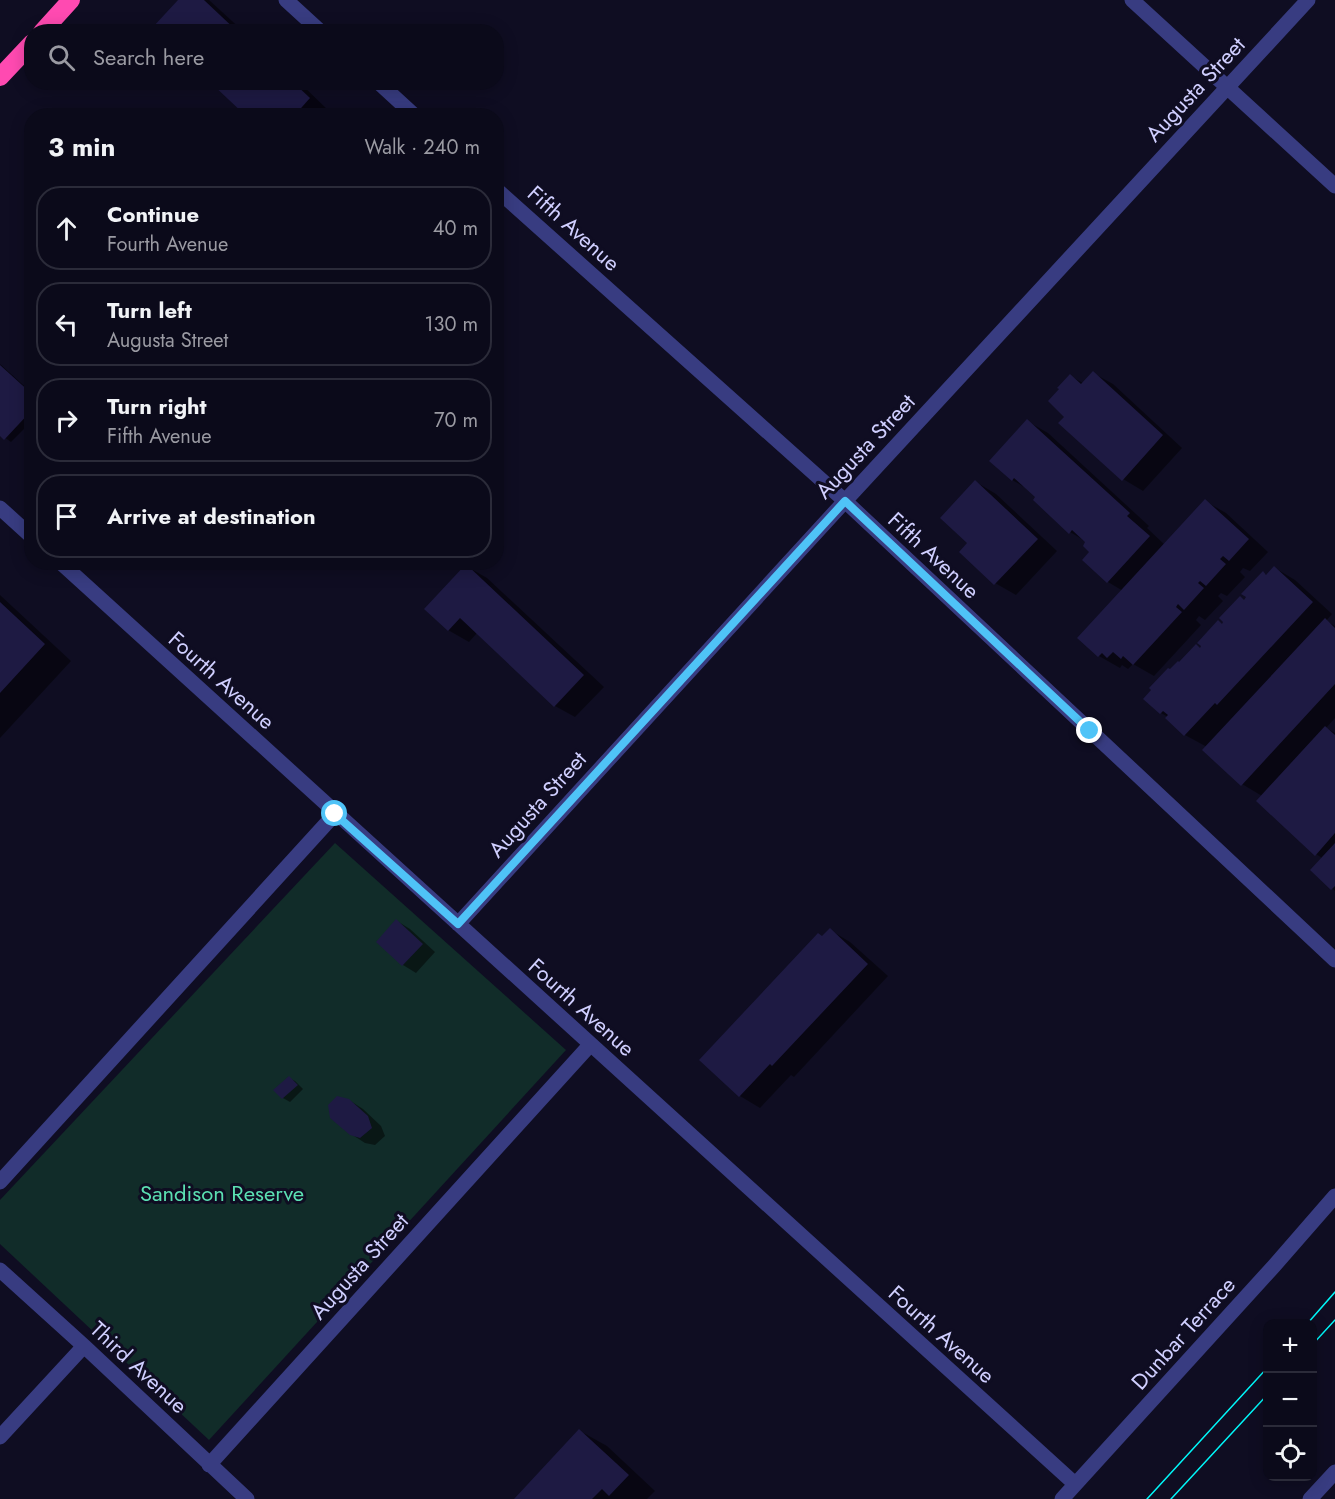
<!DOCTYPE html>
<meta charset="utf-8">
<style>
:root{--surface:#0b0a1a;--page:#141323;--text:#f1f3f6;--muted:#9a9aa2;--line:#2b2b39}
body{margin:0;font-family:Jost,sans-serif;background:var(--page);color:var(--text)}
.controls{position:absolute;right:18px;bottom:18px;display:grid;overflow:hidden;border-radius:12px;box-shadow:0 3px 15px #0003}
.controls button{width:54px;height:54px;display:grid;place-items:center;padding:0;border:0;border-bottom:2px solid var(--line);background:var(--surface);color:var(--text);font:30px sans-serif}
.stop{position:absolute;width:18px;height:18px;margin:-14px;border:4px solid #4fc3f7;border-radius:50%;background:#fff}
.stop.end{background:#4fc3f7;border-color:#fff;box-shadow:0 2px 6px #0008}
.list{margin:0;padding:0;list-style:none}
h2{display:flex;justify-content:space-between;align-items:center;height:78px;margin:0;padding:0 24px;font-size:26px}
h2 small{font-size:20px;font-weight:400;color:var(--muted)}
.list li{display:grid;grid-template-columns:39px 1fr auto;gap:18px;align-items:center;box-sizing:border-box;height:84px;margin:0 12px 12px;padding:0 12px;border:2px solid var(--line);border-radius:24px}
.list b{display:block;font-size:22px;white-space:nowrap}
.list p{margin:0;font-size:20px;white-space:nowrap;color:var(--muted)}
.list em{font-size:20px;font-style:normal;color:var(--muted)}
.icon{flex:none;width:33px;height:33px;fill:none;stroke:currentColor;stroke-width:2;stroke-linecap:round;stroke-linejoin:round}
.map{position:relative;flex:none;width:1335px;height:1499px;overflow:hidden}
.search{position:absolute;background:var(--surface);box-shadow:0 3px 15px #0003;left:24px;top:24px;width:480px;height:66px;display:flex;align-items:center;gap:15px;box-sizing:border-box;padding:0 21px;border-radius:24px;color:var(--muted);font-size:22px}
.panel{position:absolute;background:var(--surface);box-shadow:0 3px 15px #0003;left:24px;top:108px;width:480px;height:462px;border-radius:24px}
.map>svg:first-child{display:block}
.green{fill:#112c29}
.shadow{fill:#0007}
.building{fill:#1e1a43}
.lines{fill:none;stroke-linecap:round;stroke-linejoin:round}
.street{stroke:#383c81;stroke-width:15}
.highway{stroke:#ff4ab1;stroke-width:18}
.tram{stroke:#01f7f9;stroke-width:1.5}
.route{stroke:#4fc3f7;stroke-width:8}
.labels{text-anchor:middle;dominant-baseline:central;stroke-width:6;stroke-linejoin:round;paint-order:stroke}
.street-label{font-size:22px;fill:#d0cfff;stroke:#0f0d22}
.park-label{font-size:22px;fill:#5bdfb2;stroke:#0f0d22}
</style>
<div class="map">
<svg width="1335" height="1499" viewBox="0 0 1335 1499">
<rect width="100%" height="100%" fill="#0f0d22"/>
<!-- green -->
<path class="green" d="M335,843L566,1050L209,1440L0,1244V1200Z"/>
<!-- shadow -->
<path class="shadow" d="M180,0H209L244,32H157Z
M212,82H299L329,111L325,116H248Z
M0,364L32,393V421L11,442L0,434Z
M1093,373L1113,384L1182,448L1143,491L1123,479L1066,416L1070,376L1083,383Z
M1027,421L1048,433L1149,526L1147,528L1165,545L1205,501L1226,513L1268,552L1250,571L1243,568L1240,572L1245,577L1227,596L1221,593L1218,596L1223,601L1205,620L1199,616L1196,620L1201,625L1154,676L1133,664L1128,669L1122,665L1120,668L1099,656L1080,638L1123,591L1108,582L1084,560L1092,552L1087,542L1070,532L1030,490L1012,480Z
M976,482L996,494L1057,551L1016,595L995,583L969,543Z
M466,566L487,578L604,687L575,717L555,706L477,633L469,642L448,630Z
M1275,568L1295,580L1332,614L1326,621L1335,626V718L1326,728L1335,733V891L1312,870L1322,858L1316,854L1262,796L1242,784L1207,747L1185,735L1167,718L1168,717L1161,713L1170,671L1201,649L1223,625L1240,598L1245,601L1263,573L1268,576Z
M0,595L71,661L0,738Z
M397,921L410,929L435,952L416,973L403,965Z
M830,930L850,942L888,976L794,1077L791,1075L760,1108L740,1096L822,938Z
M289,1078L295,1081L303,1089L290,1102L283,1098L275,1090Z
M349,1100L363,1109L381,1126L385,1136L375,1145L365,1143L351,1134Z
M580,1431L607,1446L655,1491L647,1499H516Z"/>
<!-- building -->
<path class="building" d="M178,0H204L238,32H155L152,28Z
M210,82H293L310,98L294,116H246Z
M0,365L32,394V410L4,440L0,436Z
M1093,371L1163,435L1122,481L1058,423L1064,417L1048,401L1059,389L1057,388L1070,374L1081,384Z
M1027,419L1130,513L1127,516L1150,536L1107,583L1082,560L1089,552L1083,546L1085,542L1072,530L1069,534L1033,500L1035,497L1014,478L1012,481L989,461Z
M975,480L1038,539L994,585L959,552L967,543L940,518Z
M1205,499L1249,539L1229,561L1223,556L1220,559L1226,564L1206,586L1200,581L1198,583L1204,588L1184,610L1178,604L1176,607L1182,612L1133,665L1123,656L1121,659L1113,652L1107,658L1102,653L1098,657L1077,638Z
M466,564L584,675L554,707L460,618L448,631L424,609Z
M1274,566L1313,602L1217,705L1215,703L1184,736L1165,718L1168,715L1163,711L1160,714L1143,699L1151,690L1149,688L1168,668L1170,669L1178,661L1179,662L1196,644L1200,648L1201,646L1197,643L1218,620L1222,624L1223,622L1219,618L1240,596L1244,600L1246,597L1241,594L1263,571L1266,575Z
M0,602L45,644L0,693Z
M1325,618L1335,628V684L1241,786L1202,750Z
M1325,726L1335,735V833L1315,856L1256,801Z
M1335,843V886L1331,890L1310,870Z
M396,919L423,944L402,966L376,942Z
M830,928L868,964L772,1066L770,1064L739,1097L699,1060L818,933L822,936Z
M289,1076L298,1085L282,1099L273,1090Z
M337,1096L349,1099L368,1116L372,1128L360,1138L350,1135L330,1118L328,1105Z
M579,1429L629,1475L609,1496L602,1489L592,1499H514Z"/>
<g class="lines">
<!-- street -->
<path class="street" d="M286,0L321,32
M1132,0L1335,186
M378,82L415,116
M496,189L845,501L1335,960
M0,508L32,537
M60,562L1075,1484
M458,924L845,501L1308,0
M0,1182L335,814
M0,1270L84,1346L247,1499
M0,1437L84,1346
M209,1465L590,1045
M1062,1499L1274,1266L1335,1196
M1310,1499L1335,1472"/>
<!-- highway -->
<path class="highway" d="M42,32L71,0
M0,77L32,43"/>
<!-- tram -->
<path class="tram" d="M1307,1324L1335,1292
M1312,1345L1335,1320
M1147,1499L1268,1367
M1171,1499L1268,1394"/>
</g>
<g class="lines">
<!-- route -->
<path class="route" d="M335,814L458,924L845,501L1090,731"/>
</g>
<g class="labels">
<!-- street labels -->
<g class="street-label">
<text transform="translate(1195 89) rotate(-47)">Augusta Street</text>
<text transform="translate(574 228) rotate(42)">Fifth Avenue</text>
<text transform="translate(865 446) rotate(-47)">Augusta Street</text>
<text transform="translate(934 555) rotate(43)">Fifth Avenue</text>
<text transform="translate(222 680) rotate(42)">Fourth Avenue</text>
<text transform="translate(537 804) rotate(-48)">Augusta Street</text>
<text transform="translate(582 1007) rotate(42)">Fourth Avenue</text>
<text transform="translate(359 1266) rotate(-48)">Augusta Street</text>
<text transform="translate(1183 1333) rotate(-48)">Dunbar Terrace</text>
<text transform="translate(942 1334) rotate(42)">Fourth Avenue</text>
<text transform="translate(139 1367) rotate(43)">Third Avenue</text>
</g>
<!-- park labels -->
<g class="park-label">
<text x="222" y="1193">Sandison Reserve</text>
</g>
</g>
</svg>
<div class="controls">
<button>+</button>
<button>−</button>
<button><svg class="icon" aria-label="locate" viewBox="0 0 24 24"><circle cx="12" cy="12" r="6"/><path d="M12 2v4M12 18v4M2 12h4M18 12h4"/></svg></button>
</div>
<div class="stop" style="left:335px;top:814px"></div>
<div class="stop end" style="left:1090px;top:731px"></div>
<div class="search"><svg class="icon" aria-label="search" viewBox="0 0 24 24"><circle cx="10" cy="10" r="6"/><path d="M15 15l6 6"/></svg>Search here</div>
<section class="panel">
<h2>3 min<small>Walk · 240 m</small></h2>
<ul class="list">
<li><svg class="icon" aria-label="ahead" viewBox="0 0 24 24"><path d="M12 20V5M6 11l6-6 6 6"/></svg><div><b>Continue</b><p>Fourth Avenue</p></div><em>40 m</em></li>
<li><svg class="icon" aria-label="left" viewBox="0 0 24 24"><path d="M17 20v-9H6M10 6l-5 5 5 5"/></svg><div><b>Turn left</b><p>Augusta Street</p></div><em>130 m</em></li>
<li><svg class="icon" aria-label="right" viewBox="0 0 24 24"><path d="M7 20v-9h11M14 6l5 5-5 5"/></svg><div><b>Turn right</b><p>Fifth Avenue</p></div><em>70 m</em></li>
<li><svg class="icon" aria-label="arrive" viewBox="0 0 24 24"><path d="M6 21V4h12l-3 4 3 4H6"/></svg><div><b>Arrive at destination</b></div></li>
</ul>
</section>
</div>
